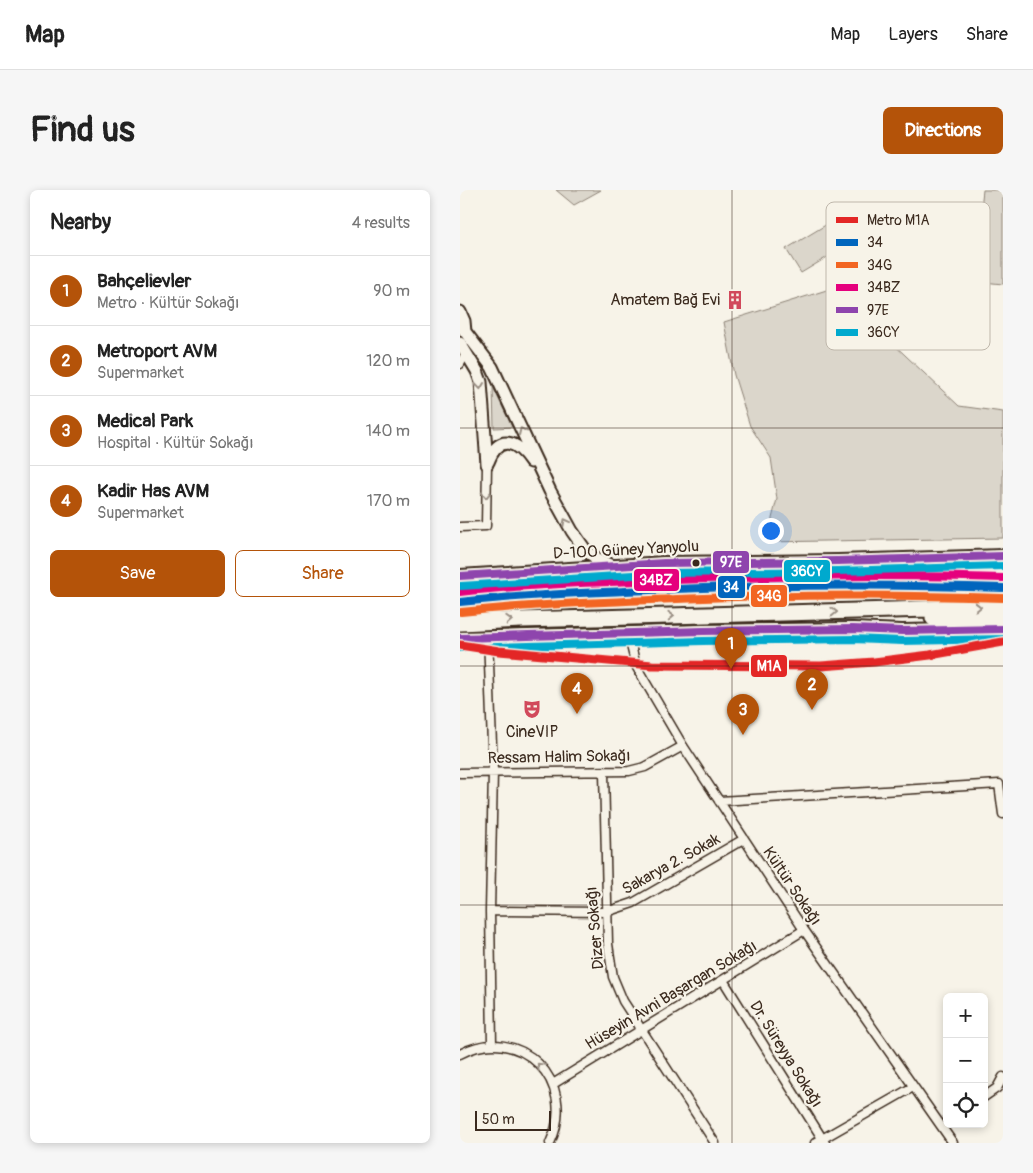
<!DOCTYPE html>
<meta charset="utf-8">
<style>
:root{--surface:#fff;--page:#f6f6f6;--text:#222;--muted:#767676;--line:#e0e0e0;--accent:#b45309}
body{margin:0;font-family:Pangolin,sans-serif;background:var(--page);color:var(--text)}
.controls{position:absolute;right:15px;bottom:15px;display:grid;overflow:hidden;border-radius:8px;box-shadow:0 2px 8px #0003}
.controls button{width:45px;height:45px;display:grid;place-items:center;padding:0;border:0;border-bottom:1px solid var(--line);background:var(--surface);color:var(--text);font:25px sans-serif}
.scale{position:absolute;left:15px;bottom:12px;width:76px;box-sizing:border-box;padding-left:5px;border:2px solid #3b2a1e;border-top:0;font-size:14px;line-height:18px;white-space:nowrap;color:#3b2a1e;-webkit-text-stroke:4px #f7f3e8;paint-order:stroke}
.you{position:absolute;left:310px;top:340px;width:18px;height:18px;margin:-12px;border:4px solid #fff;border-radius:50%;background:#1a73e8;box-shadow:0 0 0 8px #1a73e833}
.badge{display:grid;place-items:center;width:32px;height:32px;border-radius:50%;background:var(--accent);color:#fff;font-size:16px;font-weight:700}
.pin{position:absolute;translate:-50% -41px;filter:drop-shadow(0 1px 2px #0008)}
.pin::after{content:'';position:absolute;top:26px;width:18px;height:15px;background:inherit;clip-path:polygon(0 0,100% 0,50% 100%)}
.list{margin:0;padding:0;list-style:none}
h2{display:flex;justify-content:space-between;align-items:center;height:65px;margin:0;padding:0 20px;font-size:21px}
h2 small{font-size:16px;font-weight:400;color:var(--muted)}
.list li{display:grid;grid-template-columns:32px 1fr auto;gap:15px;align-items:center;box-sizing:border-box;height:70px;padding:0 20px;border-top:1px solid var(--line)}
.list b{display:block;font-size:19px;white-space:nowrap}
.list p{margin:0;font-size:16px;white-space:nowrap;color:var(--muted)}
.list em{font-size:16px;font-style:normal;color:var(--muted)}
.actions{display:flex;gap:10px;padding:15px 20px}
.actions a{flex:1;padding:11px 0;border:1px solid var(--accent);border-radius:8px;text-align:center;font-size:18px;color:var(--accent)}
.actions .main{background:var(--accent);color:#fff}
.icon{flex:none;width:28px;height:28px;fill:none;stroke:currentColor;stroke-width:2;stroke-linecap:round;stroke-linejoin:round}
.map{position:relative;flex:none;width:543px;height:953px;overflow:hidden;border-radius:8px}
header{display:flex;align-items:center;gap:30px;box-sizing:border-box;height:70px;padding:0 25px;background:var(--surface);border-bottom:1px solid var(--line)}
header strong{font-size:24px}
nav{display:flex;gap:28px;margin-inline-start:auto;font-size:18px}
.intro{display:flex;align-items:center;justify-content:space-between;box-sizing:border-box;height:120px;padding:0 30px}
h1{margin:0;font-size:35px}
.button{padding:12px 22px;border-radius:8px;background:var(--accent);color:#fff;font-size:18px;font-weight:700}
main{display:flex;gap:30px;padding:0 30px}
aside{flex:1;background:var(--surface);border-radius:8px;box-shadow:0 2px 8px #0003}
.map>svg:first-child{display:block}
.green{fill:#dbd6cb;stroke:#8b8074}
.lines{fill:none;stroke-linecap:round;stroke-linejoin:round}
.street-casing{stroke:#3b2a1e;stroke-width:11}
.secondary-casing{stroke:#3b2a1e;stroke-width:15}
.primary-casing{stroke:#3b2a1e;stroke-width:16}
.highway-casing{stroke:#3b2a1e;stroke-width:19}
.street{stroke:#f7f3e8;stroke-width:8}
.secondary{stroke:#f7f3e8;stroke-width:11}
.primary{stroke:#f7f3e8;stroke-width:12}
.highway{stroke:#f7f3e8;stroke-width:15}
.bus-1-casing{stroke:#f7f3e8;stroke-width:11}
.bus-2-casing{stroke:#f7f3e8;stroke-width:11}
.bus-3-casing{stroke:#f7f3e8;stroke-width:11}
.bus-4-casing{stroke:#f7f3e8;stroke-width:11}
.bus-5-casing{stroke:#f7f3e8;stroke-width:11}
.bus-1{stroke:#0065bd;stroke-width:8}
.bus-2{stroke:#f26522;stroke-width:8}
.bus-3{stroke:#e5007d;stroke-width:8}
.bus-4{stroke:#8e44ad;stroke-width:8}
.bus-5{stroke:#00a9ce;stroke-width:8}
.metro-1-casing{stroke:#f7f3e8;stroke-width:12}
.metro-1{stroke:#e32726;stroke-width:9}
.oneway{stroke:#998e83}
.grid{fill:none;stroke:#3b2a1e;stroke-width:1;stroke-opacity:0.55}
.bus-dot{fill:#3b2a1e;stroke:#f7f3e8;stroke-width:2}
.labels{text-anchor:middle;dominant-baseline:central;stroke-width:4.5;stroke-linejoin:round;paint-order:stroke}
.poi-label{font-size:16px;fill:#3b2a1e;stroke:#f7f3e8;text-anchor:end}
.street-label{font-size:16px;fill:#3b2a1e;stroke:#f7f3e8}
.key{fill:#f7f3e8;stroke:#bfb7ab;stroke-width:1}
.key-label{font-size:14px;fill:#3b2a1e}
.line-badge{stroke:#f7f3e8;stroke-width:2}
.badge-label{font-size:14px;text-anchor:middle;font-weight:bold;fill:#fff}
</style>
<header>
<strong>Map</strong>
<nav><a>Map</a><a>Layers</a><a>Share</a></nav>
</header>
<div class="intro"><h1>Find us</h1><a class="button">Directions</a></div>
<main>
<aside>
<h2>Nearby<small>4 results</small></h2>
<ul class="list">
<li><span class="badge">1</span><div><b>Bahçelievler</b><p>Metro · Kültür Sokağı</p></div><em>90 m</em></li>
<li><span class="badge">2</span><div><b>Metroport AVM</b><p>Supermarket</p></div><em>120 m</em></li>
<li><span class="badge">3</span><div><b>Medical Park</b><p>Hospital · Kültür Sokağı</p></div><em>140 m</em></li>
<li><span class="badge">4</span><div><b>Kadir Has AVM</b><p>Supermarket</p></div><em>170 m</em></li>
</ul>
<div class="actions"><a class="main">Save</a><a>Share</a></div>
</aside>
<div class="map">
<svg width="543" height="953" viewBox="0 0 543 953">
<rect width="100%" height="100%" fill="#f7f3e8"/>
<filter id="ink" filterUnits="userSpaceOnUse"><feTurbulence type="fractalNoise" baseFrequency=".02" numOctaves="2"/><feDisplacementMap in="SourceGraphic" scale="10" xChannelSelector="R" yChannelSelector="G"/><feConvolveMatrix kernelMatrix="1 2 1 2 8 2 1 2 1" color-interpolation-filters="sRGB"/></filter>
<g filter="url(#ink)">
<!-- green -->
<path class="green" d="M96,0H141L114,15Z
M523,0H543V94L513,91Z
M369,33L384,57L341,83L326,59Z
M431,63L428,149L499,216L543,222V348L306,352L317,309L311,268L290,236L274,185L264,132L402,89Z
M33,197L52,237L34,238Z"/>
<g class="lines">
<!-- street casing -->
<g class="street-casing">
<path id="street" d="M0,174L6,163
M0,337L26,336L27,274
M168,443L176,476L223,556L344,740L493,953
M28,446L33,582L30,721L32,855
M144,582L148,754L153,787L163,811L255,953
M0,583L169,581L185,577L223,556
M259,611L539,594L543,624
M30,721L146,722L173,713L284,649
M263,790L365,953
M0,864C60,832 119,892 90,953
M93,894L344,740
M524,907L537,898L543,887
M355,953L453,897"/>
</g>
<!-- secondary casing -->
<g class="secondary-casing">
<path id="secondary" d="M0,122L4,131L5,142
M0,135L32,177L90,301L112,341L126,361L136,368L153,376
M0,153L17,181L21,192L27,274
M28,272C39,243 57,251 71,272"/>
</g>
<!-- primary casing -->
<g class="primary-casing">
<path id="primary" d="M0,386L204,373L378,371L543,366
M0,448L243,441L393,439L442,441L543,439"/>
</g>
<!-- highway casing -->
<g class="highway-casing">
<path id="highway" d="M0,401L128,393L277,387L543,388
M473,428L543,429
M0,433L61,430L543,417"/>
</g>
<!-- street -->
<use href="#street" class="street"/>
<!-- secondary -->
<use href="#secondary" class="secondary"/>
<!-- primary -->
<use href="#primary" class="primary"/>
<!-- highway -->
<use href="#highway" class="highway"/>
<!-- bus-1 casing -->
<g class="bus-1-casing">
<path id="bus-1" d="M0,412C72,404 144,402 216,399C325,395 434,394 543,398"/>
</g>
<!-- bus-2 casing -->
<g class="bus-2-casing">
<path id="bus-2" d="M1,422C73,414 145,412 217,409C325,405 434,404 543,408"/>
</g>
<!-- bus-3 casing -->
<g class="bus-3-casing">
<path id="bus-3" d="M0,402C71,394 141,392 212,390C323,386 433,384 543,388"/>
</g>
<!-- bus-4 casing -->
<g class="bus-4-casing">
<path id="bus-4" d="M0,386L204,373L378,371L543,366
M0,448L243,441L393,439L442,441L543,439"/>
</g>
<!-- bus-5 casing -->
<g class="bus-5-casing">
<path id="bus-5" d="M1,396L204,383L378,381L543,376
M0,458L243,451L393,449L442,451L543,449"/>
</g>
<!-- bus-1 -->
<use href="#bus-1" class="bus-1"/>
<!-- bus-2 -->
<use href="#bus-2" class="bus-2"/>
<!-- bus-3 -->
<use href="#bus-3" class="bus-3"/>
<!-- bus-4 -->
<use href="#bus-4" class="bus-4"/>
<!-- bus-5 -->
<use href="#bus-5" class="bus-5"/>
<!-- metro-1 casing -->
<g class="metro-1-casing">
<path id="metro-1" d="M0,455L39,461L192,475L361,476L414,472L470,465L543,452"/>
</g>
<!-- metro-1 -->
<use href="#metro-1" class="metro-1"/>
</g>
<!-- one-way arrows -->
<defs><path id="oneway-chevron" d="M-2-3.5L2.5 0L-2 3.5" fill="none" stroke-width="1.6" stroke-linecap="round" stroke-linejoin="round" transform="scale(1.25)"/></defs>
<g class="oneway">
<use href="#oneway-chevron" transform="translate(20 196) rotate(83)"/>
<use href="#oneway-chevron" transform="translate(62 241) rotate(-115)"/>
<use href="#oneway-chevron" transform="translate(26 305) rotate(90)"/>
<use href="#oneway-chevron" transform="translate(106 332) rotate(-118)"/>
<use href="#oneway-chevron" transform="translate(518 417) rotate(-1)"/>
<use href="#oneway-chevron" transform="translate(374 422) rotate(-1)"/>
<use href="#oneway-chevron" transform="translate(211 426) rotate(-2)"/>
<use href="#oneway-chevron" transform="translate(49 430) rotate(-3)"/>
<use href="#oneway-chevron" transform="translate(80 876) rotate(-134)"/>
</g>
</g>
<!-- grid -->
<path class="grid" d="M272,0V953M0,238H543M0,476H543M0,715H543"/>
<!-- icons -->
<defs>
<g id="building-bare" transform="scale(1.5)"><path d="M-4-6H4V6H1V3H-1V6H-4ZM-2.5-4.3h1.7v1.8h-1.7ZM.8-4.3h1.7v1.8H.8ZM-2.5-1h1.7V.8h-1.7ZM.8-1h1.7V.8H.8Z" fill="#d1495b" stroke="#f7f3e8" stroke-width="2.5" paint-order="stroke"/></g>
<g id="theatre-bare" transform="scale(1.5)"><path d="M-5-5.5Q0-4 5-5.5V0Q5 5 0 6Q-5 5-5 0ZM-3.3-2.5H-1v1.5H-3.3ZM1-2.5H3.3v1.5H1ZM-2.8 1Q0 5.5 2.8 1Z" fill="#d1495b" stroke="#f7f3e8" stroke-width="2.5" paint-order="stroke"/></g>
</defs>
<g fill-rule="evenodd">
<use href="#building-bare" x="275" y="110"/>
<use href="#theatre-bare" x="72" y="519"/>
</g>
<!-- markers -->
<circle class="bus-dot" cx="236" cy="373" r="4.5"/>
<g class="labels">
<!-- poi labels -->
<g class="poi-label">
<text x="260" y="110">Amatem Bağ Evi</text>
<text x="72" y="542" text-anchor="middle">CineVIP</text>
</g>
<!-- street labels -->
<g class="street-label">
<text transform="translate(166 360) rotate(-3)">D-100 Güney Yanyolu</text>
<text transform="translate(99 567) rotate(-1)">Ressam Halim Sokağı</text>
<text transform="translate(211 674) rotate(-29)">Sakarya 2. Sokak</text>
<text transform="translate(332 696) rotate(56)">Kültür Sokağı</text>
<text transform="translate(135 738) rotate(-95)">Dizer Sokağı</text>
<text transform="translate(211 805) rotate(-31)">Hüseyin Avni Başargan Sokağı</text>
<text transform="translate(326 864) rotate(58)">Dr. Süreyya Sokağı</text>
</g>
</g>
<!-- legend -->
<rect x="366" y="12" width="164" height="148" rx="8" class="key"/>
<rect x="376" y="27" width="22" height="6" fill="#e32726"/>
<rect x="376" y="49" width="22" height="7" fill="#0065bd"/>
<rect x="376" y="72" width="22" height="6" fill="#f26522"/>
<rect x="376" y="94" width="22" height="7" fill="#e5007d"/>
<rect x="376" y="117" width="22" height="6" fill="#8e44ad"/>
<rect x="376" y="139" width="22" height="7" fill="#00a9ce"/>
<g class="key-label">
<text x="407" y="35">Metro M1A</text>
<text x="407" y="57">34</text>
<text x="407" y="80">34G</text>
<text x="407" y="102">34BZ</text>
<text x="407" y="125">97E</text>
<text x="407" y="147">36CY</text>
</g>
<g class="line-badge">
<rect x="252" y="360" width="38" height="24" rx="5" fill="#8e44ad"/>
<rect x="323" y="369" width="48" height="24" rx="5" fill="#00a9ce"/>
<rect x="173" y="378" width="47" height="24" rx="5" fill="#e5007d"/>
<rect x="257" y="385" width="29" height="24" rx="5" fill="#0065bd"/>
<rect x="290" y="394" width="38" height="24" rx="5" fill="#f26522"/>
<rect x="290" y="464" width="38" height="24" rx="5" fill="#e32726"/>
</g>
<g class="badge-label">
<text x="271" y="377">97E</text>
<text x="347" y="386">36CY</text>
<text x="196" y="395">34BZ</text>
<text x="271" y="402">34</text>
<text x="309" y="411">34G</text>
<text x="309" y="481">M1A</text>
</g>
</svg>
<div class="controls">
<button>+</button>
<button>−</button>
<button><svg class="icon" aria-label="locate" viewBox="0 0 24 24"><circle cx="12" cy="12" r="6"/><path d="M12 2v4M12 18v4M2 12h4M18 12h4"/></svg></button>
</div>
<div class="scale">50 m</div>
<div class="you"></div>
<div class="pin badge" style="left:271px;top:479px">1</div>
<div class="pin badge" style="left:352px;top:520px">2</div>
<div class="pin badge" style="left:283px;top:545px">3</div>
<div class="pin badge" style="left:117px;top:524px">4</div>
</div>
</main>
